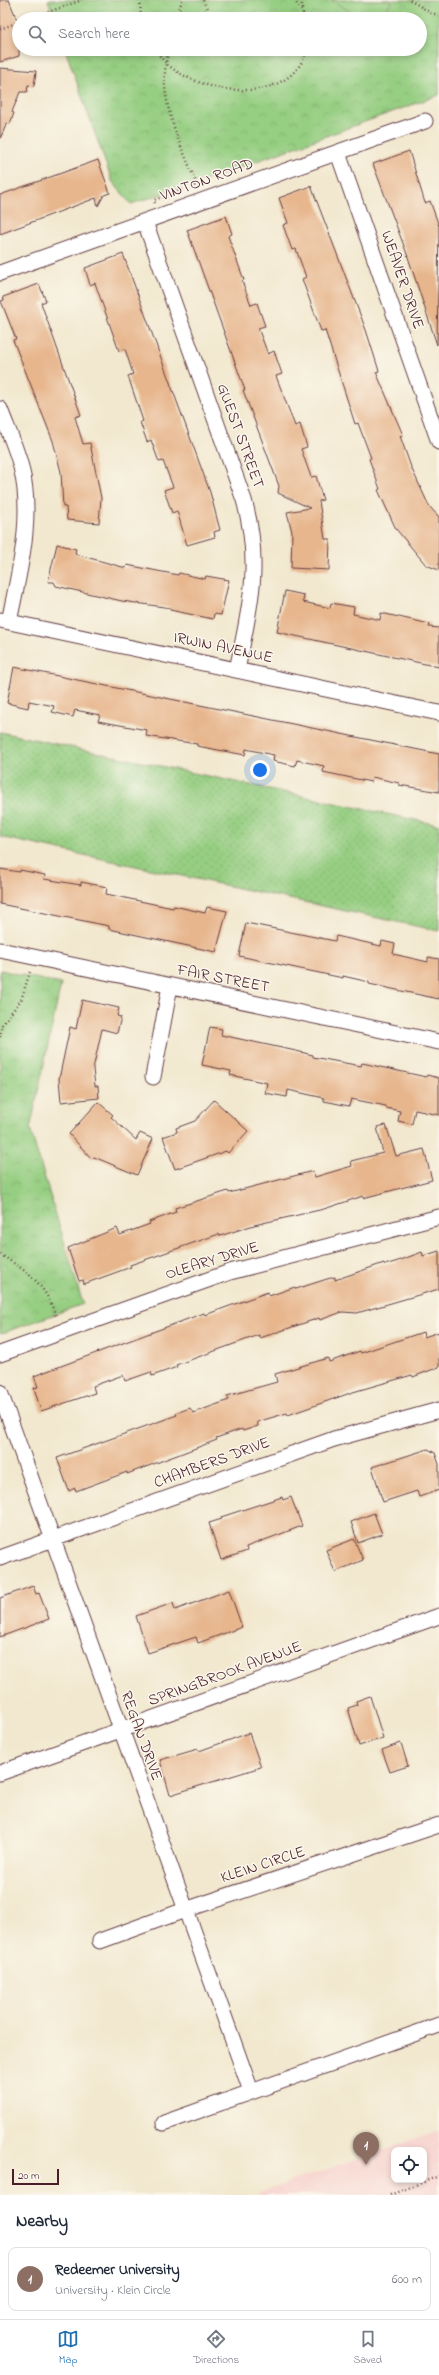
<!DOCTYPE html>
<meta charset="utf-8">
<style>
:root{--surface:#fff;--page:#f2f2f3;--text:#1f2937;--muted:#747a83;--line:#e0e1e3;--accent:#1f6fb2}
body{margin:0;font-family:"Indie Flower",sans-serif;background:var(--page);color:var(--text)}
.controls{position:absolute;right:12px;bottom:12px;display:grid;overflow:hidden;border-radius:8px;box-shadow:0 2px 6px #0003}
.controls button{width:36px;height:36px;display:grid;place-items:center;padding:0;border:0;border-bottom:1px solid var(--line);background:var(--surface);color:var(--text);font:20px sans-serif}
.scale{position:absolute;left:12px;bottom:10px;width:47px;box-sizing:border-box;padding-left:4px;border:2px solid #4a1f2b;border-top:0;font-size:11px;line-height:14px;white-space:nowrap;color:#4a1f2b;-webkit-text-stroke:3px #fbf7ec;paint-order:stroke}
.you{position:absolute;left:260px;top:770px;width:14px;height:14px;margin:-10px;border:3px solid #fff;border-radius:50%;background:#1a73e8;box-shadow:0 0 0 6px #1a73e833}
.badge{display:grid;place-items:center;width:26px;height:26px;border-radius:50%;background:var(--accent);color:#fff;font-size:13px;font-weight:700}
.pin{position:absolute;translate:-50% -33px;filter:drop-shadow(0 1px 2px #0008)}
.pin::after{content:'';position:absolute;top:21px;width:14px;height:12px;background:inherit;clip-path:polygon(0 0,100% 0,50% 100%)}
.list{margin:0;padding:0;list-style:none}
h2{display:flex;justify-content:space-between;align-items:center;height:52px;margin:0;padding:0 16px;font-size:17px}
h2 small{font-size:13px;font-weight:400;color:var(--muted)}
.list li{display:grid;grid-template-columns:26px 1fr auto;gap:12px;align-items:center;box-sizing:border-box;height:64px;margin:0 8px 8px;padding:0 8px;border:1px solid var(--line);border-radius:8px}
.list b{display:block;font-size:15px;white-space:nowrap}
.list p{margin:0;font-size:13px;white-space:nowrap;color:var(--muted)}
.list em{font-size:13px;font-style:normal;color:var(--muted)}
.icon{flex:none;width:22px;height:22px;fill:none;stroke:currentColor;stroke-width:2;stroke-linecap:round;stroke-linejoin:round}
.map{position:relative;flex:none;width:439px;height:2195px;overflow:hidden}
.search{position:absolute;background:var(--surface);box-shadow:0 2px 6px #0003;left:12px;right:12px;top:12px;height:44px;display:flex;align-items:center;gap:10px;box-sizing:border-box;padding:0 14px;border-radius:22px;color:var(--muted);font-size:15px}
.sheet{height:124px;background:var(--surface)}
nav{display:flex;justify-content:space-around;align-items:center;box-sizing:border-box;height:56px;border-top:1px solid var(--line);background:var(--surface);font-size:11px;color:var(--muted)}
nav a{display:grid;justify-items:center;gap:2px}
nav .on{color:var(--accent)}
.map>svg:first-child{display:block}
.built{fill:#f7d0cc;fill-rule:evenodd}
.grass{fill:url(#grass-dots);stroke:#707656}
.park{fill:url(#park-crowns);stroke:#707656}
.pitch{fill:#96ce82;stroke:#707656}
.building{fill:#e7b68d}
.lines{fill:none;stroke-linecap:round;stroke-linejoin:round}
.minor-casing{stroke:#633d44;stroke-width:17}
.path{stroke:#633d44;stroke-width:2.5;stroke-dasharray:1 3;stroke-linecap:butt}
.minor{stroke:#fff;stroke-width:15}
.labels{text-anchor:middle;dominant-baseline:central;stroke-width:3;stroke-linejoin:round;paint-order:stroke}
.street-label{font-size:16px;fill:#4a1f2b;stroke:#fbf7ec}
</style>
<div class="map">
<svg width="439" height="2195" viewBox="0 0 439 2195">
<defs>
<pattern id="grass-dots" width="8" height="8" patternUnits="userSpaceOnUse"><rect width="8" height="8" fill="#96ce82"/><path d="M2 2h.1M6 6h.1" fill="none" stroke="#83b070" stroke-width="1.8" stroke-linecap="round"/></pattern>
<pattern id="park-crowns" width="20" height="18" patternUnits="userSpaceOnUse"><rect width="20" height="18" fill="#96ce82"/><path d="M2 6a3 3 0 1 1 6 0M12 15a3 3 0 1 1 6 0" fill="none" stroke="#83b070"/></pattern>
</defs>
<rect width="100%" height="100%" fill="#fbf7ec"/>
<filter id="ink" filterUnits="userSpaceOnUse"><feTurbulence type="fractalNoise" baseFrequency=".025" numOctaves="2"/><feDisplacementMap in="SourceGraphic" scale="8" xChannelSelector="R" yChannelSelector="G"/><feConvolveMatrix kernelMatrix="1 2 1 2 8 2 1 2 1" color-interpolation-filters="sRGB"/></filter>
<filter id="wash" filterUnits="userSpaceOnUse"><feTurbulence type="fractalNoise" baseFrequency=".012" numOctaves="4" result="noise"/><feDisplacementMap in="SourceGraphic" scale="16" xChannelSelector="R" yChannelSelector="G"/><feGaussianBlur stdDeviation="0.9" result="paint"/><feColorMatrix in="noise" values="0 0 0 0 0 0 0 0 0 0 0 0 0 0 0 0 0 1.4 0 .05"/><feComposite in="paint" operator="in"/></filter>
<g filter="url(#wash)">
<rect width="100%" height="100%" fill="#f2e8cf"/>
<!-- built -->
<path class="built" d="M439,2130V2195H253ZM394,2150H424V2180H394Z"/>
<!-- grass -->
<path class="grass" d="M0,732L439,825V931L0,837Z"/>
<!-- park -->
<path class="park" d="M48,0H439V95L202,181L131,204L112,181L65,49H420V19H55Z
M0,970L61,984L30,1129L83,1304L0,1334Z"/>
<!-- pitch -->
<path class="pitch" d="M331,0H392L381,19H362Z"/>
<g id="blocks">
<!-- building -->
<path class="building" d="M0,0H9L19,25V56L0,62Z
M0,68L36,71L34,86L28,85L27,92H20L12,112L14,113L10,124L7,123L0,139Z
M409,151L425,203L430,201L439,226L437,345L407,254L373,164Z
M98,160L110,193L104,195L98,206L96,198L0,234V195Z
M311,186L366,330L379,371L376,372L403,435L400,436L411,467L429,506L439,517V570L426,565L396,529L378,490L380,489L369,459L371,458L358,423L355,424L325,330L321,331L302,279L306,277L296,249L292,250L283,225L288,223L279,198Z
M226,216L232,234L228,236L244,280L242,281L251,305L257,303L265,326L258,328L268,354L274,351L282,374L276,376L295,426L300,424L307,447L301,449L311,477L316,476L323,500L319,501L325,539H330L329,570L291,568L292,532L287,512L310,508L278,493L279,486L243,390H245L187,230Z
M123,254L210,492L220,530L214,532L215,537L187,545L177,511L172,513L164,490L173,487L163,461L159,462L151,440L147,442L140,422L143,421L128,376L133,374L125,349L119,351L95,283L90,285L85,268Z
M39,284L46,301L41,303L81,415L75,417L83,444L90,443L101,498L99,523L67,520L66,507H63L61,472L53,441L13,340L16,339L1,301L4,300L3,297Z
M57,544L76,549L75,554L126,568L127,565L178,575L179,573L205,579L206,576L229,580L221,615L214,614L213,619L170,610L171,608L122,601L56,586L54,582H48Z
M285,591L304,595L303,602L330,608L331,603L354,607L353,614L380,620L381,613L430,624L429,627L439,628V667L277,632Z
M14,667L439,754V792L399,785V783L372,777L371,782L323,772L324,766L297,760L295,766L273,761L274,755L246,749L245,755L197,746V744L146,736L147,730L98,721L100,715L75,710L73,717L52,712L54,706L29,701L28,708L7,703Z
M0,869L20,872V870L45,875L44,879L81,885V882L107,887L106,894L173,908L174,906L205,913L207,907L227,911L216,952L109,929V926L0,904Z
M246,923L335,941L336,936L381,946L382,941L395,944L393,954L428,962V957L439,959V999L369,984V982L343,976V978L239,956Z
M82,1000L119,1008L117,1016L121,1017L117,1033L102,1029L93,1069L95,1086H98L99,1098L61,1102L59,1079L70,1027L76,1029Z
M210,1027L222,1029L221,1035L296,1051L313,1055V1057L361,1066L362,1063L426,1077L427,1075L439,1078V1115L415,1110L412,1124L398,1121L400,1111L386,1108V1106L351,1099L349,1106L324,1101V1098L288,1090L287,1097L265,1093L267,1083L230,1075L231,1071L202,1065Z
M214,1100L248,1131L228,1153L226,1151L175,1169L163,1137L177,1132L176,1128L195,1121Z
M98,1102L113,1115L111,1117L136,1140L140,1133L153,1139L137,1175L94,1157L92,1159L69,1134Z
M386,1125L396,1156L424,1149L432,1180L363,1198V1196L324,1209L254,1225L220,1236L219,1234L130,1265L131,1267L84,1284L83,1280L79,1281L68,1248L117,1228L120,1235L150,1224L149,1222L176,1212L175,1208L228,1191L229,1193L313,1171L315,1177L352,1166L351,1161L383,1153L377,1127Z
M439,1251V1289L357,1313L342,1312L320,1320L319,1318L260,1338L259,1335L176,1365L177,1367L152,1376L151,1372L125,1381L123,1375L93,1386L95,1393L41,1411L34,1388L38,1387L34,1376L204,1313L205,1315L268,1292L269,1296L295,1287L296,1289L327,1279L335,1277V1280L384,1263L385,1265L398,1261L422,1252L423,1256Z
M423,1332L424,1337L439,1332V1367L413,1377L412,1375L353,1392L288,1415L287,1413L257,1422L258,1426L243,1431L242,1429L216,1438L217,1440L127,1474V1472L76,1491L75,1488L69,1491L57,1458L177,1415L176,1413L190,1408L193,1413L229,1400L227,1396L277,1382L275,1374L328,1358L329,1362L360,1351L361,1353Z
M428,1449L435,1453L439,1464V1490L419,1497L417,1491L383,1502L372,1467Z
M282,1497L283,1500L291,1497L302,1526L246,1547L247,1551L221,1560L209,1523L222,1519L221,1517Z
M374,1513L382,1534L358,1543L351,1522Z
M354,1539L363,1560L335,1572L326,1550Z
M33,1586L36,1594L39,1593L49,1619L0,1637V1598Z
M229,1590L242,1627L198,1643L196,1637L148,1653L136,1616L173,1603L175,1610Z
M370,1696L383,1738L359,1746L348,1708L357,1705L356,1701Z
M249,1733L261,1767L170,1795L160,1760L198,1749L199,1751Z
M401,1743L408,1766L390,1772L382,1750Z"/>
</g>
</g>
<g filter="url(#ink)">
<use href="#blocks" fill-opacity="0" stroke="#633d44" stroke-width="1"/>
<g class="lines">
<!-- minor casing -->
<g class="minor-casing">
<path id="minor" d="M338,153L439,442
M145,222L244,500C262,564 250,607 237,670
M0,273L425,121
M0,409C7,428 16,447 21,467C34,518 19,572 9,622
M0,620L439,713
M0,950L439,1042
M153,1077L170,986
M0,1354L230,1272L439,1217
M0,1392L251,2091
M0,1558L334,1439L439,1410
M0,1773L439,1616
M100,1941L185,1910L439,1825
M164,2123L439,2025"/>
</g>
<!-- path -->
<path class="path" d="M140,0L141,19
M182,0L179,10L183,19
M294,0L302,11L304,19
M410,0L431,13L439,15
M302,9V0
M29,19L82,0
M202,19L207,9L203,0
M0,29L19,22
M155,49C158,54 162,59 166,63C201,96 292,107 307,49
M170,49C153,93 181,144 197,185L194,186
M155,203L154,200L184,189
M0,1037L2,1025L21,1000L30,972
M0,1254C30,1274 43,1281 56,1316
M390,2195L439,2176"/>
<!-- minor -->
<use href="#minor" class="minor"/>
</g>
</g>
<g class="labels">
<!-- street labels -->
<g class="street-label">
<text transform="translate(207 180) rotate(-20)">VINTON ROAD</text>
<text transform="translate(402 280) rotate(71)">WEAVER DRIVE</text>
<text transform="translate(240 436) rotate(70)">GUEST STREET</text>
<text transform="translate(223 648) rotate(12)">IRWIN AVENUE</text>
<text transform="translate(223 979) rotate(11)">FAIR STREET</text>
<text transform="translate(212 1261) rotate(-17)">OLEARY DRIVE</text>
<text transform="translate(212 1463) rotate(-20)">CHAMBERS DRIVE</text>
<text transform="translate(225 1674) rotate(-20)">SPRINGBROOK AVENUE</text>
<text transform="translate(141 1736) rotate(70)">REGAN DRIVE</text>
<text transform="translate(263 1865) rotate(-18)">KLEIN CIRCLE</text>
</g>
</g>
</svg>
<div class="controls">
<button><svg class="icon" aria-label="locate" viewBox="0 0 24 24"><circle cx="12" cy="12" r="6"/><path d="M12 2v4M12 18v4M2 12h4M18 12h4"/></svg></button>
</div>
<div class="scale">20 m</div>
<div class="you"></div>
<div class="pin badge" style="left:366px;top:2165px;background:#8d6e63">1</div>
<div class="search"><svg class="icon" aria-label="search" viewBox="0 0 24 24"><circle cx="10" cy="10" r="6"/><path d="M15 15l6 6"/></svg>Search here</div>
</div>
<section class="sheet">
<h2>Nearby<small></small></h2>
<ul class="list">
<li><span class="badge" style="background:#8d6e63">1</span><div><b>Redeemer University</b><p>University · Klein Circle</p></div><em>600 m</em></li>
</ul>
</section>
<nav>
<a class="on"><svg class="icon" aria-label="map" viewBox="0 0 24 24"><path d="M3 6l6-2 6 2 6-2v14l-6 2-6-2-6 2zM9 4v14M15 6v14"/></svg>Map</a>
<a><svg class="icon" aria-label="directions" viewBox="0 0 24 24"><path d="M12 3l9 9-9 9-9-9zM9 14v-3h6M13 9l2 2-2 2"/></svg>Directions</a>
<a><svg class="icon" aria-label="saved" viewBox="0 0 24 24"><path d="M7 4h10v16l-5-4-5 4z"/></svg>Saved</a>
</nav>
